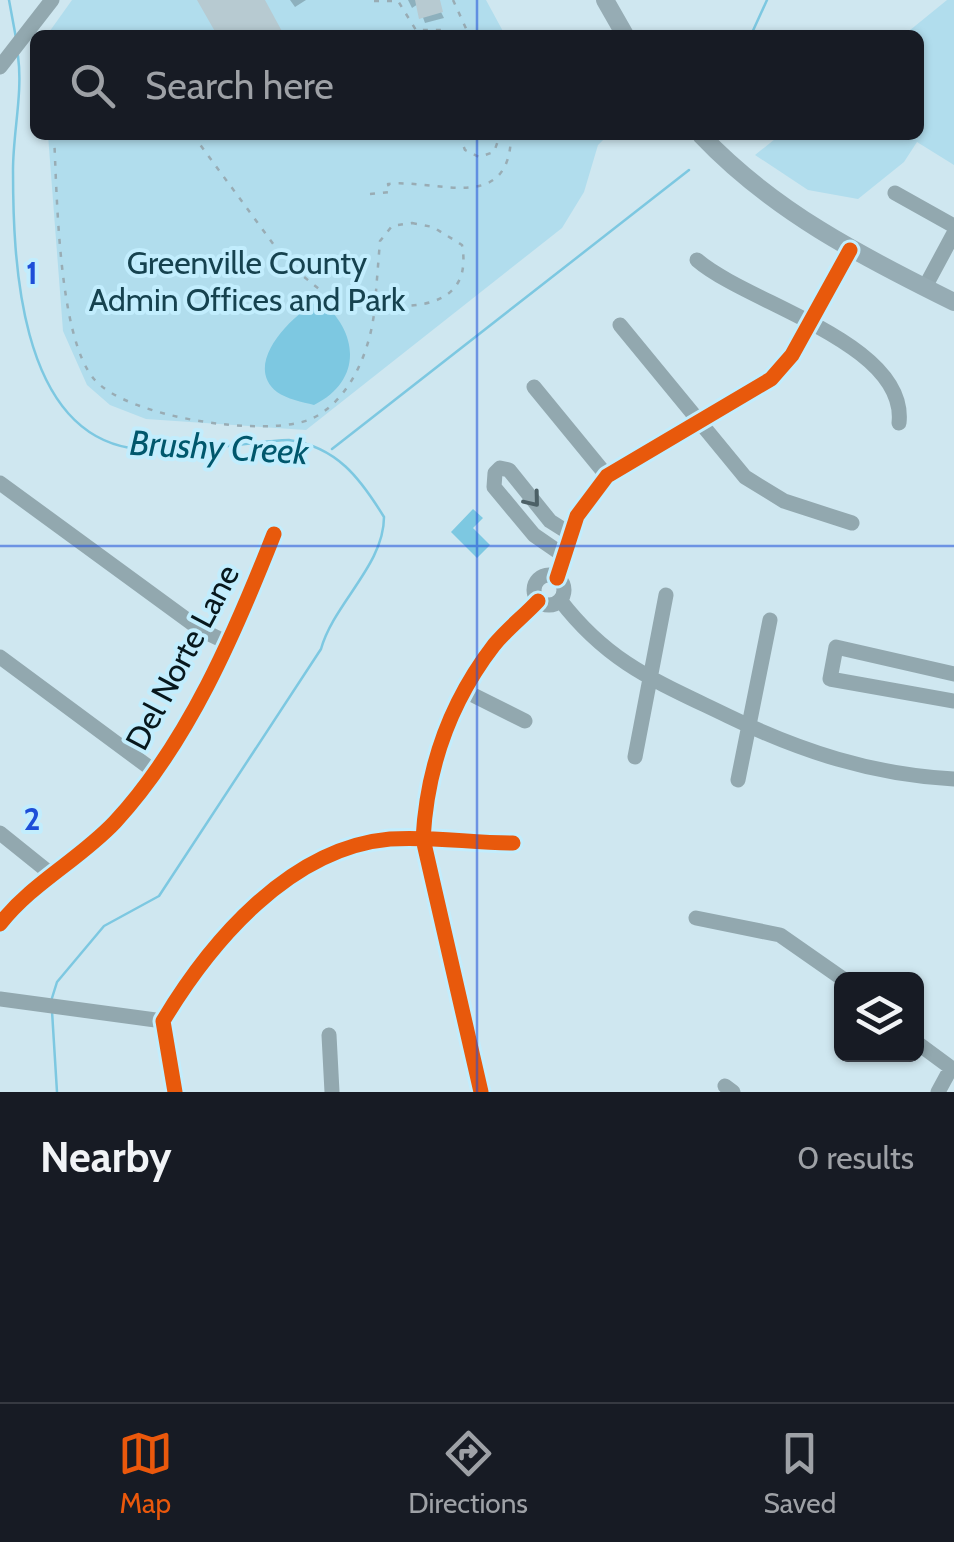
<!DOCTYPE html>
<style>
:root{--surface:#171b24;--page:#20242c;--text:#f1f3f6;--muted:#9ea1a6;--line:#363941;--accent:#ea580c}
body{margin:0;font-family:Cabin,sans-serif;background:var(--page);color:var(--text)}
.controls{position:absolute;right:30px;bottom:30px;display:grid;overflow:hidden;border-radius:15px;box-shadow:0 2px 8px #0004}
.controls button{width:90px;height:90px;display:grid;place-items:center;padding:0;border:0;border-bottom:2px solid var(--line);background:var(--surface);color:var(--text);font:50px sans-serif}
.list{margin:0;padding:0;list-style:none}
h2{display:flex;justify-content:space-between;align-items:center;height:130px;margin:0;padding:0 40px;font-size:42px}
h2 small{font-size:32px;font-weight:400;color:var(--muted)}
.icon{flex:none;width:55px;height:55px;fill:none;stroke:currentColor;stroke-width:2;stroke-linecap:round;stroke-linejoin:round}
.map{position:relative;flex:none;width:954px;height:1092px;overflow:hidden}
.search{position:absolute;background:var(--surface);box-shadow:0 2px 8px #0004;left:30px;right:30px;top:30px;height:110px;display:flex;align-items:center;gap:25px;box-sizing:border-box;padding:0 35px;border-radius:15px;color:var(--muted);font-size:38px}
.sheet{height:310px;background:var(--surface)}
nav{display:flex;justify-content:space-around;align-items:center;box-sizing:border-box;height:140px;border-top:2px solid var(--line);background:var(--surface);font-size:28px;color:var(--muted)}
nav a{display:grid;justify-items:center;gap:5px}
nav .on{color:var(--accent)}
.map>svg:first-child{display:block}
.green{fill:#b1dded}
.water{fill:#7dc8e1}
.shadow{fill:#0003}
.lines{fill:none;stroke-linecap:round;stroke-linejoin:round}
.stream{stroke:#7dc8e1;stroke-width:2.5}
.building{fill:#b7cad1}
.path{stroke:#99acb4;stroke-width:2.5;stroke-dasharray:5 8;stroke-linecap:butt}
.minor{stroke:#92a8af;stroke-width:15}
.major{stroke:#96acb4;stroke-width:18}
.cycleway-casing{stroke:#c2edfd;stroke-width:21}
.cycleway{stroke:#e8590c;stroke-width:15}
.oneway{stroke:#4c6066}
.grid{fill:none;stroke:#1d4ed8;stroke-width:2.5;stroke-opacity:0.55}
.labels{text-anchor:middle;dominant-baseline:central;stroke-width:8;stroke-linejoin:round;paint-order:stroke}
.park-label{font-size:32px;fill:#16424f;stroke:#c2edfd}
.street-label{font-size:32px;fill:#07181d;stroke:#c2edfd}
.water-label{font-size:35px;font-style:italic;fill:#00586d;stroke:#c2edfd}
.grid-label{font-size:32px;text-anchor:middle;font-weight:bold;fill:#1d4ed8;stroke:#c2edfd;stroke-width:8;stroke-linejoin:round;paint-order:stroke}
</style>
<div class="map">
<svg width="954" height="1092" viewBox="0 0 954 1092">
<rect width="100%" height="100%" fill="#cfe7f0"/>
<!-- green -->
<path class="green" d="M72,0H486L505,35H47Z
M947,0H954V165L917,142L904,162L858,199L808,190L755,155L780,135H919V35H904Z
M48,135H608L598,145L584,192L562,228L306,430L146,419L110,405L87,385L63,331Z"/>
<!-- water -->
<path class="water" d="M320,300C360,333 362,381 314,405C302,402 287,399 277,392C241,364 294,313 320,300Z
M473,509L483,518L473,528L490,545L477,558L451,532Z"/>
<!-- shadow -->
<path class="shadow" d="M290,0H306L295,7Z
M408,0H435L444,18L425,23L418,4L412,8Z"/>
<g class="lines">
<!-- stream -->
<path class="stream" d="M9,0L16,38
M751,35L767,0
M18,56C23,93 13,132 13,170C13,257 18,429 130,448C181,457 238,442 289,440C337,447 360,478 384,517C384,565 334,603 321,649L159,896L104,926L57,982L52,998
M332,449L689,170
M52,1011L57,1092"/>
</g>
<!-- building -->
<path class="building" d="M197,0H265L284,35H217Z
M415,0H440L443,12L419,19Z"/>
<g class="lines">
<!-- path -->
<path class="path" d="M453,0L469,35
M374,1H398L416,30H447
M449,35L447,30L459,33
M54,135C57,193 58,337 94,379C127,418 266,438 311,419C352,400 372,346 375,304L330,298L303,276
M193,135L274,245
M459,135L465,150L479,157L494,152L500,135
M370,194L390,192L388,184C435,178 510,216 511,135
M412,223L433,227L462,245C473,304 420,310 375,304L380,241L392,226Z"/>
<!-- minor -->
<path class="minor" d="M0,67L52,0
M895,193L954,226
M697,260C748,304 908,343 899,423
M925,287L954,233
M620,325L745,477L784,501L852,523
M534,387L607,476
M0,483L201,630L226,642
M563,555L534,535L494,487L495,473L500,468L509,470L550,521L569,533
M534 590a15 15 0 1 1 30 0a15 15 0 1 1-30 0Z
M557,578L577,516L607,476L771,379L792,355L850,250
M560,600C609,664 658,682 728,716C800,751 873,775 954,779
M0,657L154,771
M954,674L836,647L830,679L954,701
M465,691L525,721
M635,757L666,595
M738,780L770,620
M0,833L51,874
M696,918L780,935L843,979
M0,924C32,883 79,860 115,822C188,743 235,633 274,534
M0,999L163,1021
M329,1035L332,1092
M916,1042L954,1070
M725,1086L733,1092
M175,1092L163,1021C211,941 290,848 390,839C431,836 472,843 513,843
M481,1092L423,839C427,767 450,702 494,645C507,629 524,616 538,601
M938,1092L951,1068"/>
<!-- major -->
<path class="major" d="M605,0L625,35
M701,135C773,211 861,256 954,302"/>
<!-- cycleway casing -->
<g class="cycleway-casing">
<path id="cycleway" d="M557,578L577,516L607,476L771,379L792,355L850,250
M0,924C32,883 79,860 115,822C188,743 235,633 274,534
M175,1092L163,1021C211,941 290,848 390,839C431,836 472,843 513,843
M481,1092L423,839C427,767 450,702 494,645C507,629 524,616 538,601"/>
</g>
<!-- cycleway -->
<use href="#cycleway" class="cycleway"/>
</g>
<!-- one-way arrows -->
<defs><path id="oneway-chevron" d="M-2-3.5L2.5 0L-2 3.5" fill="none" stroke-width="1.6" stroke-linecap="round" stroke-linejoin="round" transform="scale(2.5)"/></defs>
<use class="oneway" href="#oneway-chevron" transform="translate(533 500) rotate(51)"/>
<!-- grid -->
<path class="grid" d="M477,0V35M477,135V1092M0,546H954"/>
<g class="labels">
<!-- park labels -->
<g class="park-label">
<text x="247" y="262">Greenville County<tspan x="247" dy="37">Admin Offices and Park</tspan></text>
</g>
<!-- street labels -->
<g class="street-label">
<text transform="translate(182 657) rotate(-62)">Del Norte Lane</text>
</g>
<!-- water labels -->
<g class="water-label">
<text transform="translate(219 447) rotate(3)">Brushy Creek</text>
</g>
</g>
<g class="grid-label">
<text x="32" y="284">1</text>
<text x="32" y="830">2</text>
</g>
</svg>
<div class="controls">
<button><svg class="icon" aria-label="layers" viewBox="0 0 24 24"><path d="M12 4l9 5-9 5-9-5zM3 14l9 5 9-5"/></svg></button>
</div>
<div class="search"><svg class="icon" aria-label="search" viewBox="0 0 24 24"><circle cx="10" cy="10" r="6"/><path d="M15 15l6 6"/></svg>Search here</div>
</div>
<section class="sheet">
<h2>Nearby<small>0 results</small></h2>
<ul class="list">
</ul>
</section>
<nav>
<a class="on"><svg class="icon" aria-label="map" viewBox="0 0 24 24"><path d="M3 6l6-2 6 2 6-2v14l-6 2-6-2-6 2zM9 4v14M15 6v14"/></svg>Map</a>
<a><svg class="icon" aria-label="directions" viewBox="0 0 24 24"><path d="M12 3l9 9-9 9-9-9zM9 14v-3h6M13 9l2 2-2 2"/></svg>Directions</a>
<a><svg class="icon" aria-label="saved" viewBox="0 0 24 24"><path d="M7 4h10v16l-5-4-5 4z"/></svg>Saved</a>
</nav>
